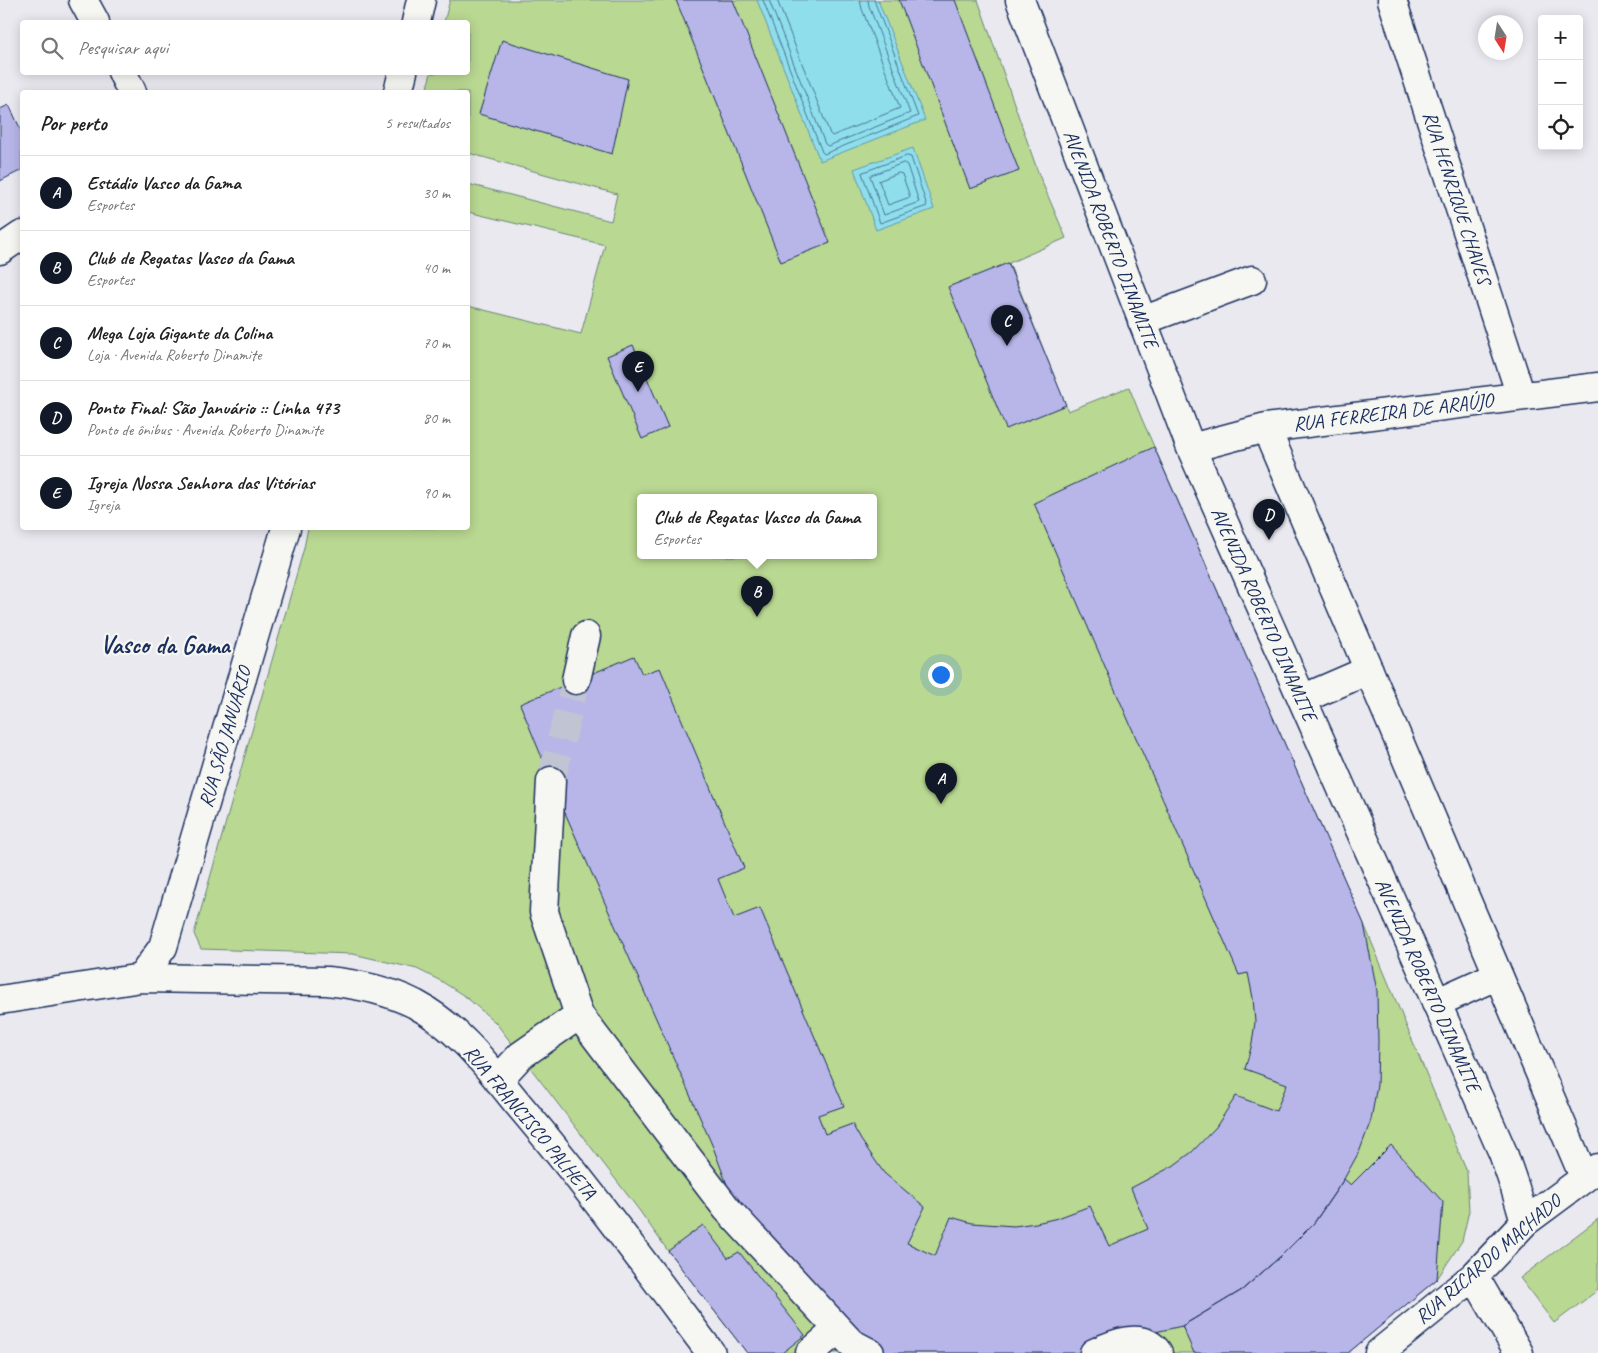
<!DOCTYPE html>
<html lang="pt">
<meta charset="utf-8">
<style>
:root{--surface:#fff;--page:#f6f6f6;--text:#222;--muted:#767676;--line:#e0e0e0;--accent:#111827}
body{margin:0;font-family:Caveat,sans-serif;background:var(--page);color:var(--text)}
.controls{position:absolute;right:15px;top:15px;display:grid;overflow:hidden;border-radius:5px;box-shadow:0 2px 12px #0003}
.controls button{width:45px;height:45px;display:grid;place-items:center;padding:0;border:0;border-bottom:1px solid var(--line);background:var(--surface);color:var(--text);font:25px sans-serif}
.compass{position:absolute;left:1478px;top:15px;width:45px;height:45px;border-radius:50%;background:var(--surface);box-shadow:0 2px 12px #0003;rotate:168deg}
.you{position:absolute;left:940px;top:674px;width:18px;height:18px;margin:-12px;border:4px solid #fff;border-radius:50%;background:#1a73e8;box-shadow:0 0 0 8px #1a73e833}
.badge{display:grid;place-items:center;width:32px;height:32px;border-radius:50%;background:var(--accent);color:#fff;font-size:16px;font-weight:700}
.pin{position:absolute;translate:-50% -41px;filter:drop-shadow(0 1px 2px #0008)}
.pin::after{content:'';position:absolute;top:26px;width:18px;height:15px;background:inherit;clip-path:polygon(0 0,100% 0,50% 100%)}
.popup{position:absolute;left:637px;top:494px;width:240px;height:65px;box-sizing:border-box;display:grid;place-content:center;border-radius:5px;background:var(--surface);filter:drop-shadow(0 1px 4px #0005);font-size:16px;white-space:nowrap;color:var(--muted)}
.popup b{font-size:19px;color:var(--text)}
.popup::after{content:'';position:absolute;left:50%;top:100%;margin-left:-10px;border:10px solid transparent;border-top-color:var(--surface)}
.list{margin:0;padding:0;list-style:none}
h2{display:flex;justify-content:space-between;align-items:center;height:65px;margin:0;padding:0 20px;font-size:21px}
h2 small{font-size:16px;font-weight:400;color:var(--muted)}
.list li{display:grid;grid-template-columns:32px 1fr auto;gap:15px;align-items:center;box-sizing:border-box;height:75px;padding:0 20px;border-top:1px solid var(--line)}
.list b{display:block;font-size:19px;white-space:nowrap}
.list p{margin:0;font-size:16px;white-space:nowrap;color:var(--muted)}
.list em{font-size:16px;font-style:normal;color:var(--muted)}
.icon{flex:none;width:28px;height:28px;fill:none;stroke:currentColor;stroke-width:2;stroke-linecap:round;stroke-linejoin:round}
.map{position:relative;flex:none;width:1598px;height:1353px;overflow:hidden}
.search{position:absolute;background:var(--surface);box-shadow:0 2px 12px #0003;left:20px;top:20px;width:450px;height:55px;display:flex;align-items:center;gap:12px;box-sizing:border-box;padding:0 18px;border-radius:5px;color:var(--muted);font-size:19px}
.panel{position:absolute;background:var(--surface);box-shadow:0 2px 12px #0003;left:20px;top:90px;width:450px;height:440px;border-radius:5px}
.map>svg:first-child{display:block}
.green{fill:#b9d891;stroke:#6a8478;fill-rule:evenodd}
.water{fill:#8fdeec;stroke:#6198b3}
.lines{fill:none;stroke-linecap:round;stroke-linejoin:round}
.shore{stroke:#497597;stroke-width:1}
.building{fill:#b8b6e8;stroke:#1b2f5e}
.minor-tunnel{stroke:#c1c4d3;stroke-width:28;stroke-dasharray:28 14;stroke-linecap:butt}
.minor-casing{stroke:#1b2f5e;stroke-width:31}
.minor{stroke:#f6f6f2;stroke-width:28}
.labels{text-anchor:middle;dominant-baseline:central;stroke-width:4.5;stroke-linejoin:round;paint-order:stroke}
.street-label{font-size:20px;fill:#1b2f5e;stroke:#f6f6f2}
.district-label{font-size:25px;font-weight:bold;fill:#1b2f5e;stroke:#f6f6f2}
</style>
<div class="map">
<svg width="1598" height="1353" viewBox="0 0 1598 1353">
<rect width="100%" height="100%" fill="#eae9f0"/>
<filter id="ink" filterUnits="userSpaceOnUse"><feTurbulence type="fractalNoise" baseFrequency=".02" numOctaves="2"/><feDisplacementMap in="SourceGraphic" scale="10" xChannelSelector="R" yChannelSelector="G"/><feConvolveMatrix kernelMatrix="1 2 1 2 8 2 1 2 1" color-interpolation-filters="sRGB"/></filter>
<g filter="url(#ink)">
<!-- green -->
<path class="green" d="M450,0H978L1039,175L1066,238L1009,263L1068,411L1129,387L1141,417L1364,924L1467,1172L1469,1211L1462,1241L1437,1279L1348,1353H747L668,1251L639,1210L496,1023L466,997L441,981L417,969L353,954L201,949L194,934L304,548L308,528H468V306L581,334L605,245L468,212V184L611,221L617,194L468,153V92H426L431,73L468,72V22H444ZM641,498H873V556H641Z
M1598,1219V1290L1554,1323L1520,1278Z"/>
<!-- water -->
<path class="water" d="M757,0H878L925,120L820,161Z
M913,148L934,209L876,230L854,169Z"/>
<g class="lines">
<!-- shore -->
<path class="shore" d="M763,0L822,152L824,154L918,116L874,0
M769,0L825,144L828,146L910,113L869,6L868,0
M777,0L830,134L832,136L900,108L862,9L860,0
M907,156L911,157L927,206L880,223L862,173Z
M904,163L907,165L919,202L884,215L870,176Z
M899,173L902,174L910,197L888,205L879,181Z"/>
</g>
<!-- building -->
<path class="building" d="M676,0H733L830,243L781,262Z
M899,0H955L1019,171L970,189Z
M502,40L628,79L612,154L479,114Z
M9,105L22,132V170L0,181V109Z
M1008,263L1066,405L1006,429L948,287Z
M633,345L668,427L642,439L607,356Z
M1154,447L1364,924L1377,991L1378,1042L1377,1085L1371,1120L1360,1150L1344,1179L1314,1223L1281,1256L1242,1290L1182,1326L1133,1337L1088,1353H887L864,1341L778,1255L729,1190L713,1147L558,797L520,704L634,656L642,674L660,668L744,868L718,879L734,918L760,908L844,1106L818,1115L825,1134L852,1124L861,1140L884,1173L925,1207L907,1243L935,1256L951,1217L972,1223L1014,1226L1036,1223L1058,1218L1090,1206L1109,1246L1148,1229L1131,1188L1173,1166L1192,1152L1216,1127L1236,1096L1276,1111L1287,1084L1245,1069L1252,1044L1255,1022L1253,998L1248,973L1239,975L1034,503Z
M1391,1145L1443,1202L1437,1279L1348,1353H1194L1182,1326L1242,1290L1281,1256L1314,1223L1344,1179L1351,1185Z
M703,1225L728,1258L739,1252L805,1335L782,1353H747L668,1251Z"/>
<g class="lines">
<!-- minor-tunnel -->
<path class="minor-tunnel" d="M551,781L576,680"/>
<!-- minor casing -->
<g class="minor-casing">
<path id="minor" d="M83,0L95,22
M1020,0L1191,448L1503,1153L1515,1188L1525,1222
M1392,0L1521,396
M416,22L421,0
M122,72L132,92
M398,92L403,72
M0,250L22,235
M1142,321L1252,280
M1266,428L1584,1177
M1191,448L1266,428L1598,387
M576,680L586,636
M1302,699L1369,670
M141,978L163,947L286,528
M0,1000L141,978L327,981C358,984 387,990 415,1004C458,1027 488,1067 518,1104C586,1184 648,1269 711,1353
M1436,1003L1498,975
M579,1015L727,1209L851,1343L870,1353
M498,1080L520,1056L579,1015L544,912L551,781
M1474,1276L1519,1353
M810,1353L838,1329
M1094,1353C1113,1344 1143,1331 1158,1353
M1379,1353L1474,1276L1525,1222L1598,1168"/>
</g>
<!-- minor -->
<use href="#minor" class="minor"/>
</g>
</g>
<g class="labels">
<!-- street labels -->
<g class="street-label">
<text transform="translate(1457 198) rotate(72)">RUA HENRIQUE CHAVES</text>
<text transform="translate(1111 239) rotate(69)">AVENIDA ROBERTO DINAMITE</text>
<text transform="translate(1393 412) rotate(-7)">RUA FERREIRA DE ARAÚJO</text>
<text transform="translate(1264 614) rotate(66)">AVENIDA ROBERTO DINAMITE</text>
<text transform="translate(225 737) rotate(-74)">RUA SÃO JANUÁRIO</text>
<text transform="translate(1428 985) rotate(66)">AVENIDA ROBERTO DINAMITE</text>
<text transform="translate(530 1122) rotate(50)">RUA FRANCISCO PALHETA</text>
<text transform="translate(1488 1259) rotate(-41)">RUA RICARDO MACHADO</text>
</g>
<!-- district labels -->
<g class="district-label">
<text x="165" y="645">Vasco da Gama</text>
</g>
</g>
</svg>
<div class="controls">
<button>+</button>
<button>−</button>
<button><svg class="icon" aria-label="locate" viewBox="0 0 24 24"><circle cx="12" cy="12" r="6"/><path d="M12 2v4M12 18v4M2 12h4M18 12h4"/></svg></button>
</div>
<svg class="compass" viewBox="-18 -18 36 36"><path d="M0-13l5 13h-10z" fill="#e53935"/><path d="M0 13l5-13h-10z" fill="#767676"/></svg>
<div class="you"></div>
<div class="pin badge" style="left:941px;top:804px">A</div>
<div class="pin badge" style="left:757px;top:617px">B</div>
<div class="popup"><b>Club de Regatas Vasco da Gama</b>Esportes</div>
<div class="pin badge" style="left:1007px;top:346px">C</div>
<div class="pin badge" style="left:1269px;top:540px">D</div>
<div class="pin badge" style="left:638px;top:392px">E</div>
<div class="search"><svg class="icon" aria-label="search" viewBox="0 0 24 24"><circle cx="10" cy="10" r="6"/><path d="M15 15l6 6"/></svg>Pesquisar aqui</div>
<section class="panel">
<h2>Por perto<small>5 resultados</small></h2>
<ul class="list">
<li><span class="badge">A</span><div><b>Estádio Vasco da Gama</b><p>Esportes</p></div><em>30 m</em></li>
<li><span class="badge">B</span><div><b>Club de Regatas Vasco da Gama</b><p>Esportes</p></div><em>40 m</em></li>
<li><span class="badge">C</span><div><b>Mega Loja Gigante da Colina</b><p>Loja · Avenida Roberto Dinamite</p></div><em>70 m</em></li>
<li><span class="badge">D</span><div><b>Ponto Final: São Januário :: Linha 473</b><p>Ponto de ônibus · Avenida Roberto Dinamite</p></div><em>80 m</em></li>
<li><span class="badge">E</span><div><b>Igreja Nossa Senhora das Vitórias</b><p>Igreja</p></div><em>90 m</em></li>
</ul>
</section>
</div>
